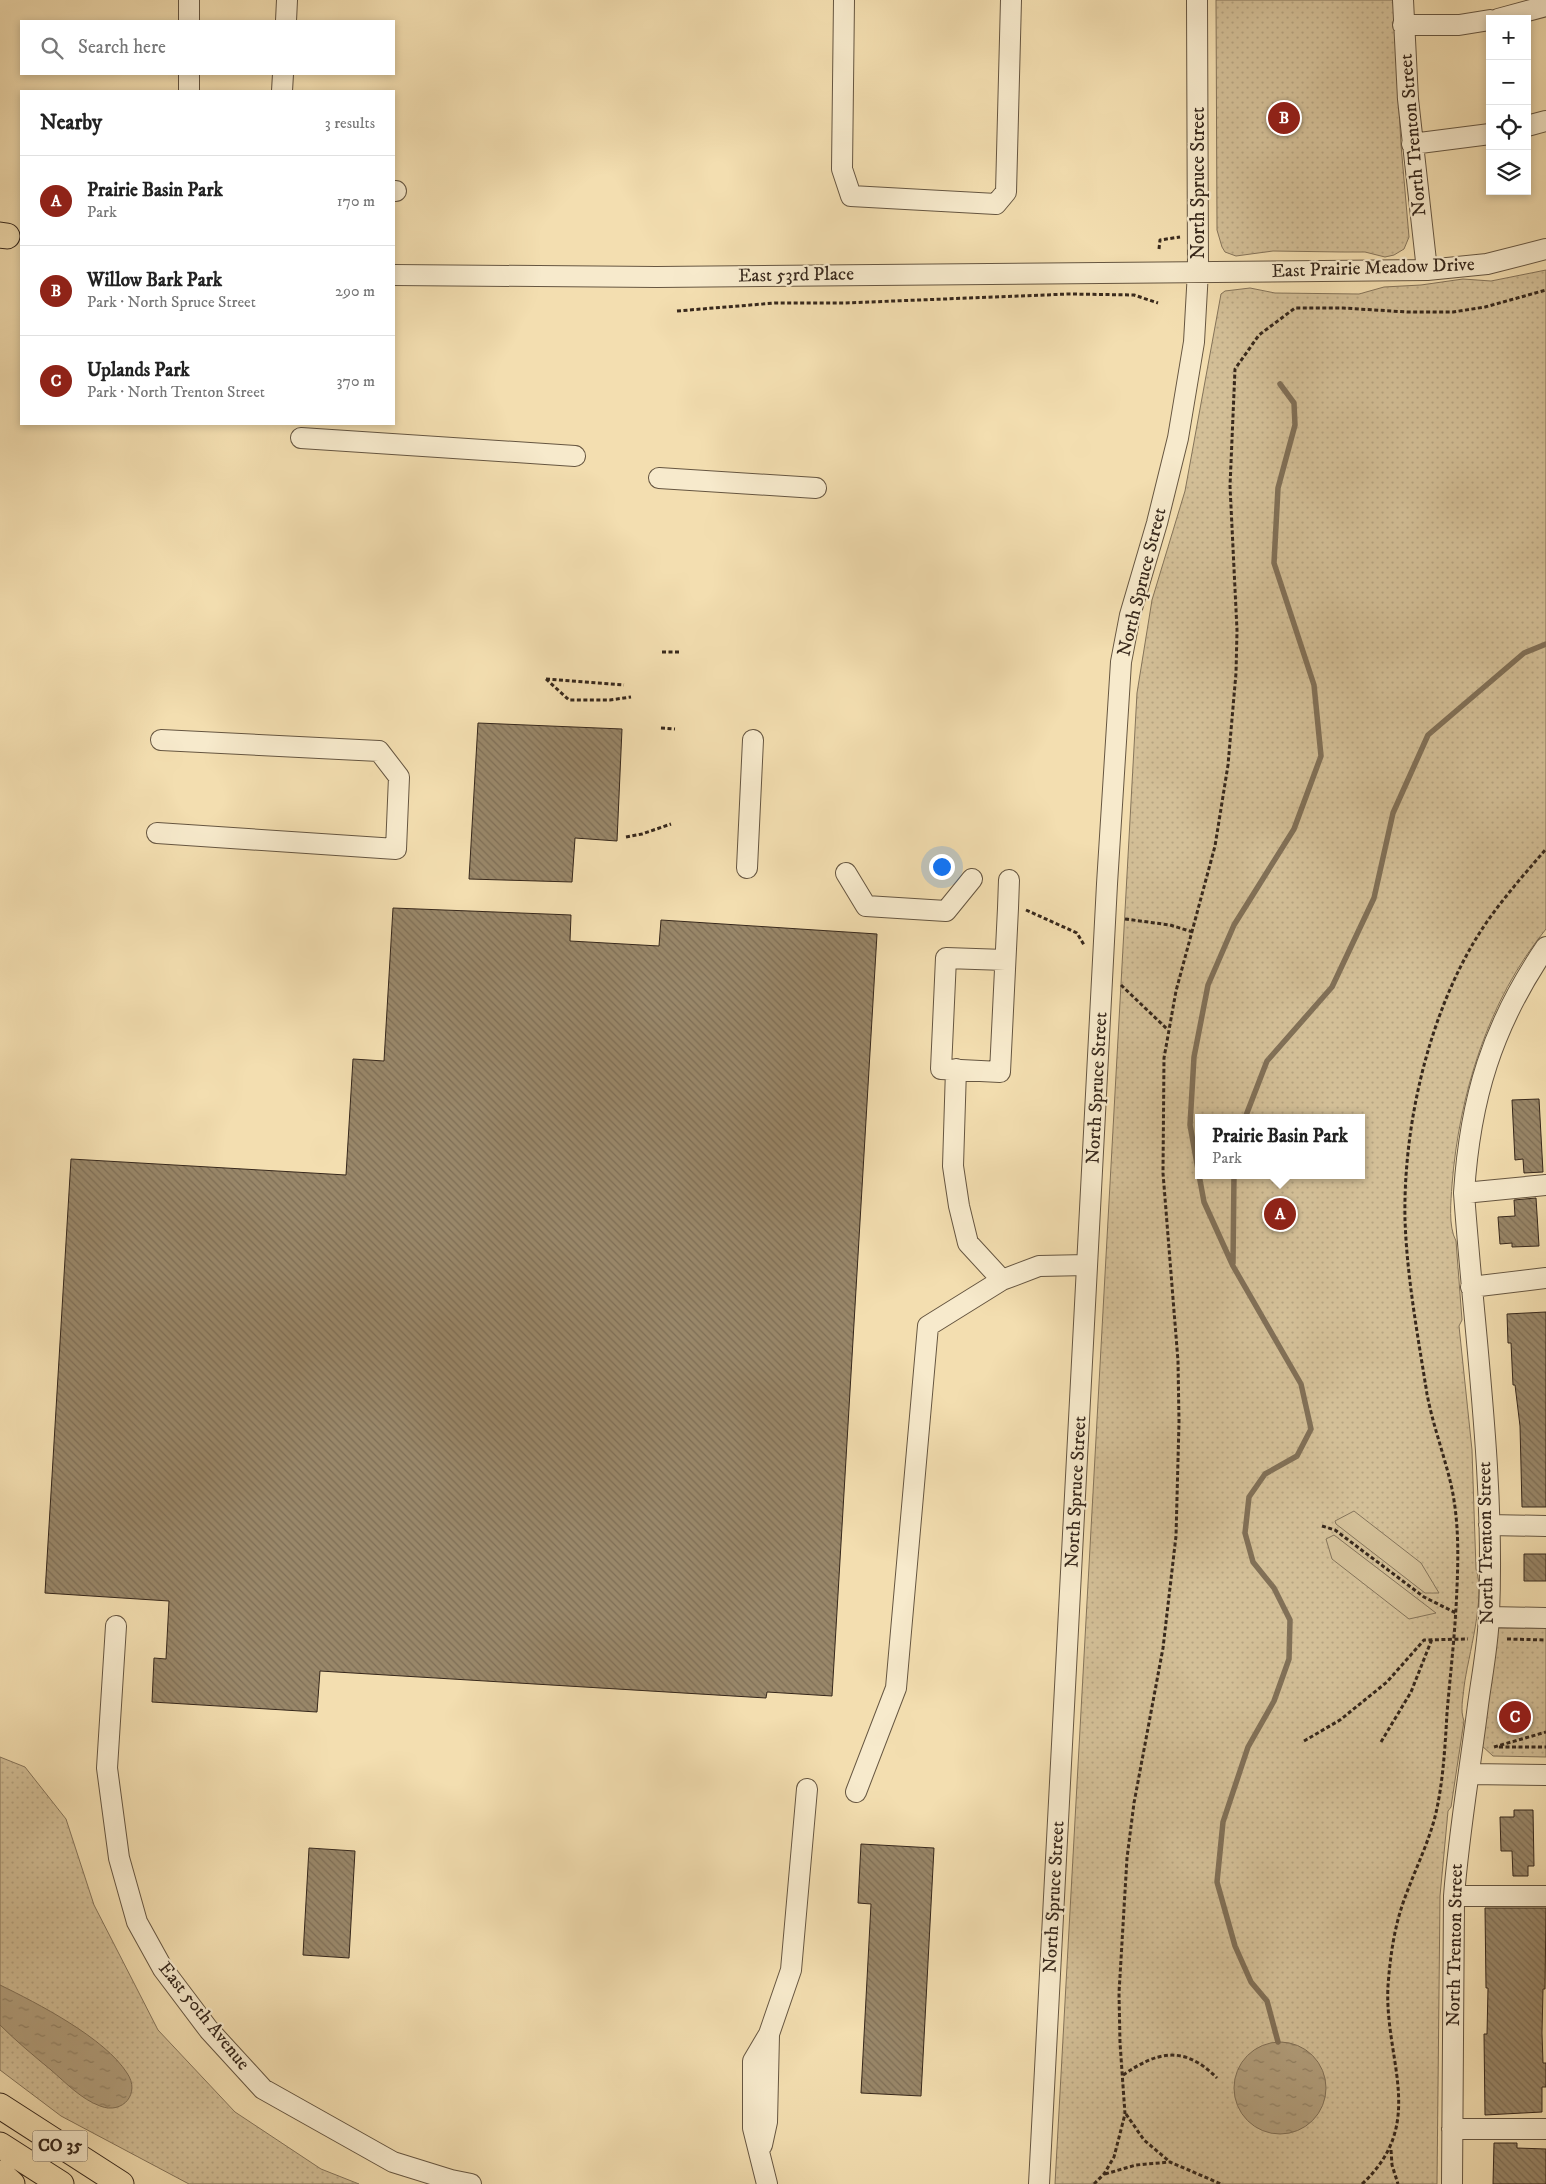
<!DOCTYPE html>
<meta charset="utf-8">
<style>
:root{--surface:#fff;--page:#f6f6f6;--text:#222;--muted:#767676;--line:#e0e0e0;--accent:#8f2418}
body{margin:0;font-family:"IM FELL DW Pica",serif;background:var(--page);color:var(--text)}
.controls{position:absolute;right:15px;top:15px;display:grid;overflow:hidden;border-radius:0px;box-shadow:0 2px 8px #0003}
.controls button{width:45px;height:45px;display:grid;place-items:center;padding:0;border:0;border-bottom:1px solid var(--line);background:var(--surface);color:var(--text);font:25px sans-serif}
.you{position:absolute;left:941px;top:866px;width:18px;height:18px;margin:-12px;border:4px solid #fff;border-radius:50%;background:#1a73e8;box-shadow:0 0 0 8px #1a73e833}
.badge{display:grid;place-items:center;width:32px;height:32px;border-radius:50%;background:var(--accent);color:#fff;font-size:16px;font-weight:700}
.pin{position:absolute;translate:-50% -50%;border:2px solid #fff;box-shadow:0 1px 5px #0006}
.popup{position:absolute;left:1195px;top:1114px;width:170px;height:65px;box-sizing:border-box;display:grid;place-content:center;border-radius:0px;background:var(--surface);filter:drop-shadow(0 1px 4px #0005);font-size:16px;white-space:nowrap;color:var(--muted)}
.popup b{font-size:19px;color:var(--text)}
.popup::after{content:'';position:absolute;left:50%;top:100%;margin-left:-10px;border:10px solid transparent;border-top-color:var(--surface)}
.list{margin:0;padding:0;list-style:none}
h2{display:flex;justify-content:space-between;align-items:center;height:65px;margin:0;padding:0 20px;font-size:21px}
h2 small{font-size:16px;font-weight:400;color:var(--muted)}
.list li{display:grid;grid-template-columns:32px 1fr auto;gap:15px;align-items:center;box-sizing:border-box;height:90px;padding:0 20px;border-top:1px solid var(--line)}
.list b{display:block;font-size:19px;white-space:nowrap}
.list p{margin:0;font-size:16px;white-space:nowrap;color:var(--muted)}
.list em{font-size:16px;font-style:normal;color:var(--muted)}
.icon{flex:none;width:28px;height:28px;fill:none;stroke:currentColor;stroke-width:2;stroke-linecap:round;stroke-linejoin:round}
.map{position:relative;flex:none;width:1546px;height:2184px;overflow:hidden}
.search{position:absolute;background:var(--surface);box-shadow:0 2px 8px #0003;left:20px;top:20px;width:375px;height:55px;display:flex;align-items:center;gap:12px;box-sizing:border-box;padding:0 18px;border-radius:0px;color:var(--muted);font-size:19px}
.panel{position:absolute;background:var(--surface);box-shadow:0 2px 8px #0003;left:20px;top:90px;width:375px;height:335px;border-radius:0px}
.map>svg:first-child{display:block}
.grass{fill:url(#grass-dots);stroke:#85745a;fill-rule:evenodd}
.garden{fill:#d3bf97;stroke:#85745a}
.water{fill:url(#water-ripples);stroke:#817057}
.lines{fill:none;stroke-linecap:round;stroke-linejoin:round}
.stream{stroke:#817057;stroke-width:5.5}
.building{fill:url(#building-back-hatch);stroke:#37281c}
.minor-casing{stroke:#665641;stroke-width:22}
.major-casing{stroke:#37281c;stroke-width:27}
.path{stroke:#37281c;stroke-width:3;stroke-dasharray:4 2.5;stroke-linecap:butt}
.minor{stroke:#f7eacc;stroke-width:20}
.major{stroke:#f3deb0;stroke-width:25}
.labels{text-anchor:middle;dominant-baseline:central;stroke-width:4.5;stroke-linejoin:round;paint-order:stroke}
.shield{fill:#f7eacc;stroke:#716251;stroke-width:1}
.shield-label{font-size:18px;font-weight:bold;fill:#37281c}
.street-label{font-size:19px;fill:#37281c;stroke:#f7eacc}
</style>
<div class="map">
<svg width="1546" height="2184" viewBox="0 0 1546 2184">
<defs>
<pattern id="grass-dots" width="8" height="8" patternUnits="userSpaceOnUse" patternTransform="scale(1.25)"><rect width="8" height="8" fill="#d3bf97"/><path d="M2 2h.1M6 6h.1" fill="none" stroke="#b6a482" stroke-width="1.8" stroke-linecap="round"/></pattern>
<pattern id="water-ripples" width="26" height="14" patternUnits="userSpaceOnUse" patternTransform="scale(1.25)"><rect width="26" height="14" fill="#b3a07e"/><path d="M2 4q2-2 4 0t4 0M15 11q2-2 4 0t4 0" fill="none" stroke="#928266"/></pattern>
<pattern id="building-back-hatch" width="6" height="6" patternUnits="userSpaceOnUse" patternTransform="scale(1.25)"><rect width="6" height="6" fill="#998769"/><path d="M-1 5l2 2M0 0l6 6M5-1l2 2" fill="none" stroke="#7e6e56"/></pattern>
</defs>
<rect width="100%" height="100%" fill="#f3deb0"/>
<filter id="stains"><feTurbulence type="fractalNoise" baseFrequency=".004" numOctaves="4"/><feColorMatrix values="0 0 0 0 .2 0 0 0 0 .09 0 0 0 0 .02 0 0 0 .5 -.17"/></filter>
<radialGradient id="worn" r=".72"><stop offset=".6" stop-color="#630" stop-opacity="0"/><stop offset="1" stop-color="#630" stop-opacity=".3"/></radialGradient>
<!-- grass -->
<path class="grass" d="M1216,0H1393L1401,145L1409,237L1404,249L1394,255L1385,257L1365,252H1342L1273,251L1236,256L1225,252L1222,247L1217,230Z
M1546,270V929C1488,1000 1459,1095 1452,1185C1451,1201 1448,1226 1456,1241L1462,1320L1459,1326L1472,1450L1476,1569C1486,1597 1468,1656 1464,1687C1463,1699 1460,1710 1464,1721L1451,1807L1448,1811L1440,1896L1437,2184H1055L1137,693L1152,600L1185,491L1221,294L1225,291L1250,288L1275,293L1359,294L1384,287L1421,285L1463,279L1491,281ZM1199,1118H1361V1175H1199Z
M1498,1628H1546V1757L1493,1756L1481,1745Z
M0,1757L25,1767L66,1819L94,1905L158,2030L235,2112L321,2169L359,2184H189L61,2116L0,2070Z"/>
<!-- garden -->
<path class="garden" d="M1354,1511L1421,1563L1439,1593H1425L1336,1524L1335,1521Z
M1334,1535L1436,1613L1409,1619L1332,1559L1326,1539Z"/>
<!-- water -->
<path class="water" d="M0,1985C37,2003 105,2038 127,2073C141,2093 123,2115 100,2106C81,2099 66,2083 51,2070C34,2056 16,2041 0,2025Z
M1234 2088a46 46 0 1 1 92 0a46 46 0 1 1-92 0Z"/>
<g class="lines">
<!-- stream -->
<path class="stream" d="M1245,1118L1267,1061L1332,987L1374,898L1393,813L1428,735L1524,653L1546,644
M1199,1175L1204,1202L1233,1266L1301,1384L1311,1429L1297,1456L1265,1474L1249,1497L1245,1533L1253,1562L1274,1588L1290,1620L1289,1659L1274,1701L1248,1747L1223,1822L1217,1882L1235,1946L1251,1982L1267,2001L1278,2042
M1199,1175L1190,1125L1194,1057L1208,985L1234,925L1294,829L1321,756L1314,685L1274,563L1278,488L1295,425L1294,403L1280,384
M1233,1263L1234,1175"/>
</g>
<!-- building -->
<path class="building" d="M478,723L622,729L617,841L575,838L572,882L469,879Z
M393,908L571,915L570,941L659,946L661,920L877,934L832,1696L767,1692L766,1698L320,1671L317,1712L152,1702L154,1658L166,1659L169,1601L45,1593L71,1159L346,1175L353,1059L384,1061Z
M1539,1099L1543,1172L1524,1173L1523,1159L1515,1160L1512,1100Z
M1536,1198L1539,1246L1512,1247V1243L1500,1244L1498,1217L1515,1216L1514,1200Z
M1546,1312V1507H1522L1520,1426L1515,1385H1513L1511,1343H1508L1507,1314Z
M1524,1554H1546V1581H1524Z
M1514,1810H1533L1534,1866H1528V1876H1513L1512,1851H1501L1500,1817H1514Z
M861,1844L934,1848L921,2096L861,2093L871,1904L858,1903Z
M309,1848L355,1851L349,1958L303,1955Z
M1485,1908H1546L1545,1989H1543L1542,2033L1543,2063H1546V2087H1542V2112L1485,2115L1484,2034H1487L1488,1988H1486Z
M1494,2143H1517V2148L1546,2149V2184H1493Z"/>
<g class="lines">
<!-- minor casing -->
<g class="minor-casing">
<path id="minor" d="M844,0L842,169L851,196L996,204L1006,192L1011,0
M1403,0L1408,99L1427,270
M1498,19L1546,6
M189,21V0
M286,21L287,0
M1403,25H1459L1490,20
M189,91V74
M282,91L283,74
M1527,126L1546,121
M1412,144L1490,134
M394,191H396
M394,275L657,277L1427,270L1487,264L1546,249
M301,438L575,456
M659,478L816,488
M157,833L396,849L399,777L379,751L161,740
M747,868L753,740
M846,873L866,906L946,911L972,879
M1005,960L946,958L941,1069L1000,1072L1008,908L1009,880
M956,1069L953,1166L959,1206L968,1243L1002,1280
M1464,1193L1546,1185
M1471,1287L1546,1278
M1489,1525L1546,1526
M1489,1617L1546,1618
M116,1626L107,1768L119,1858L137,1922L163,1969L209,2030L263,2089L393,2162L451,2180L471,2184
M1469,1774L1546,1775
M856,1792L896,1688L928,1326L1002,1280L1039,1266L1087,1265
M1454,1896H1546
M1452,2129H1546
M762,2145L767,2122L769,2035
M767,2184L753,2128V2061L769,2034L791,1970L807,1789
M1039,2184L1107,884L1121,662L1130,615L1157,523L1178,438L1194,342L1198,271L1197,0
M1452,2184L1454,1896C1459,1832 1470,1769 1478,1705C1482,1675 1488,1645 1489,1615C1495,1474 1474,1333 1464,1193C1470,1099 1492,1026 1546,947"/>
</g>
<!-- major casing -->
<g class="major-casing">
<path id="major" d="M0,235L7,236
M0,2106L121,2184
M0,2145L61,2184
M0,2173L12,2184"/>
</g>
<!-- path -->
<path class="path" d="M1159,249L1160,240L1180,237
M677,311L775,303H844L1069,294L1134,295L1158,303
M662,652H679
M546,679L569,700H610L631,697
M546,679L624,685
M661,728L675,729
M626,837L642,834L671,824
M1026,910L1077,933L1084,945
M1125,919L1170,925L1193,932
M1121,985L1167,1029
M1322,1526L1335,1530L1424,1597L1456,1613
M1507,1639L1546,1640
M1304,1741L1340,1720L1387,1682L1424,1640L1468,1639
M1381,1742L1411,1692L1432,1639
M1494,1747L1546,1732
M1499,1747H1546
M1123,2075C1158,2051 1184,2045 1217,2078
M1126,2114L1144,2140L1170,2162
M1391,2150L1392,2165L1398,2184
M1105,2174L1136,2165L1170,2162L1221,2184
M1094,2184L1104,2174L1114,2157L1125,2114L1120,2043L1119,1993L1127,1858L1134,1803L1163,1648L1176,1536L1179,1422L1178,1361L1163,1173L1164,1058L1176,991L1215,846L1228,765L1236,673L1237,630L1230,486L1235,369L1259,335L1295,308H1343L1407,312H1453L1485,307L1546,290
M1362,2184C1428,2123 1384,2060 1388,1986C1390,1958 1394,1929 1403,1903C1413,1874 1427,1847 1435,1817C1443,1784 1445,1748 1447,1713C1450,1678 1454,1643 1456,1608C1458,1568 1460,1529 1452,1489C1445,1457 1433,1426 1427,1394C1418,1337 1407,1278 1405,1220C1403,1127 1428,1017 1477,937C1496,906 1522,877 1546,849"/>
<!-- minor -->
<use href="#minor" class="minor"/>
<!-- major -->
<use href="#major" class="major"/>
</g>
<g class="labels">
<!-- shield labels -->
<rect class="shield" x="32.5" y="2130.5" width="55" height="31" rx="4"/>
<g class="shield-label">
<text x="60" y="2146">CO 35</text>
</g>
<!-- street labels -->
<g class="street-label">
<text transform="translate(1413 135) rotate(-95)">North Trenton Street</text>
<text transform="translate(1198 183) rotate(-90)">North Spruce Street</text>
<text transform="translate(1373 268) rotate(-2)">East Prairie Meadow Drive</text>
<text transform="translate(796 275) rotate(-1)">East 53rd Place</text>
<text transform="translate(1142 582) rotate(-76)">North Spruce Street</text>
<text transform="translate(1097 1088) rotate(-87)">North Spruce Street</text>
<text transform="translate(1076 1492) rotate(-87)">North Spruce Street</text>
<text transform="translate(1486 1543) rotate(-91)">North Trenton Street</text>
<text transform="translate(1054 1897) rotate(-87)">North Spruce Street</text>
<text transform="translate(1455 1945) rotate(-89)">North Trenton Street</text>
<text transform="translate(204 2016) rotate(51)">East 50th Avenue</text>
</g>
</g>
<rect width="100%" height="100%" filter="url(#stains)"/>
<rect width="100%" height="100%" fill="url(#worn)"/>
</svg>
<div class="controls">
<button>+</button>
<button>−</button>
<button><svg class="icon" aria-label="locate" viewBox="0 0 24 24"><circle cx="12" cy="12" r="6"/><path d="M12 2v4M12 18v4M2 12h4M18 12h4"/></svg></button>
<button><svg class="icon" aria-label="layers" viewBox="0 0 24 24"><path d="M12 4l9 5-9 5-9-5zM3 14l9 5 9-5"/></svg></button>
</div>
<div class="you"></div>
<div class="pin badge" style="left:1280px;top:1214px">A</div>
<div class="popup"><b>Prairie Basin Park</b>Park</div>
<div class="pin badge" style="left:1284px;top:118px">B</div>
<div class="pin badge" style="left:1515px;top:1717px">C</div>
<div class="search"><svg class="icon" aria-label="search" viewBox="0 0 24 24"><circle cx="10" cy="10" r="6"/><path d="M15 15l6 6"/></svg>Search here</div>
<section class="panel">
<h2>Nearby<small>3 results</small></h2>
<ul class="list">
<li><span class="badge">A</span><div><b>Prairie Basin Park</b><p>Park</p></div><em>170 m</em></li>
<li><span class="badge">B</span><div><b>Willow Bark Park</b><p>Park · North Spruce Street</p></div><em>290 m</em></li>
<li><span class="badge">C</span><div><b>Uplands Park</b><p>Park · North Trenton Street</p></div><em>370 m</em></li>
</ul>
</section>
</div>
